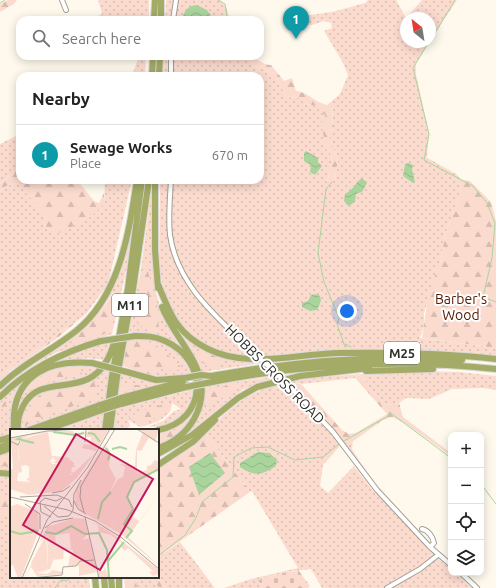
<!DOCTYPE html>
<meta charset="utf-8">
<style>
:root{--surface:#fff;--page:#f6f6f6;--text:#222;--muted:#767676;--line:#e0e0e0;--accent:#111827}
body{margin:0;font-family:Ubuntu,sans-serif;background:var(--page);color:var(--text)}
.controls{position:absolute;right:12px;bottom:12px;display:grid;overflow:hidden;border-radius:8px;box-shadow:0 2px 10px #0003}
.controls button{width:36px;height:36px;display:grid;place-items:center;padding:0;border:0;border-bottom:1px solid var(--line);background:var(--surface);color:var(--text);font:20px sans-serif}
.compass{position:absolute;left:400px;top:12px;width:36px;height:36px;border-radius:50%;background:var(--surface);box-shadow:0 2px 10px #0003;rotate:330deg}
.you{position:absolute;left:347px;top:311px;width:14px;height:14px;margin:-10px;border:3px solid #fff;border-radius:50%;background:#1a73e8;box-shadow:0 0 0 6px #1a73e833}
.badge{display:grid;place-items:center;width:26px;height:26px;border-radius:50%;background:var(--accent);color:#fff;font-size:13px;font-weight:700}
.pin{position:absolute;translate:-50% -33px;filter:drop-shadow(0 1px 2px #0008)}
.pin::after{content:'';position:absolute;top:21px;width:14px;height:12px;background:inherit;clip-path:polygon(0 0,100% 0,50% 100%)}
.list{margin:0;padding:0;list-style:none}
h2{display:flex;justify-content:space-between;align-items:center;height:52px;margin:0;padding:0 16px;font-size:17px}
h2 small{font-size:13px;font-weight:400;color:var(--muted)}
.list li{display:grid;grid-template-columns:26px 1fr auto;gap:12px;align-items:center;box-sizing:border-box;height:60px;padding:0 16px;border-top:1px solid var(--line)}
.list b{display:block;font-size:15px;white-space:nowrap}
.list p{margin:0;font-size:13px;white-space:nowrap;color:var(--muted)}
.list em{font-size:13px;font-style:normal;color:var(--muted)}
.icon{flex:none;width:22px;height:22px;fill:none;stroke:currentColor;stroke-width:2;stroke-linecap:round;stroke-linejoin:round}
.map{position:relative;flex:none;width:496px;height:588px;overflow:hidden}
.search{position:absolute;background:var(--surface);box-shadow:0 2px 10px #0003;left:16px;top:16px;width:248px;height:44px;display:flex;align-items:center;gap:10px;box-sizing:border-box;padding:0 14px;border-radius:12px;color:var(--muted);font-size:15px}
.panel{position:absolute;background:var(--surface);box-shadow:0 2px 10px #0003;left:16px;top:72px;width:248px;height:112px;border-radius:12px}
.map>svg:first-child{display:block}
.grass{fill:url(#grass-dots);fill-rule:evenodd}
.forest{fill:url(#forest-firs)}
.cemetery{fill:url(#cemetery-stones)}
.water{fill:url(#water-waves)}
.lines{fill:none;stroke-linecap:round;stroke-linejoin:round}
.stream{stroke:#a9d59d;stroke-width:1}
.minor-casing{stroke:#a29e92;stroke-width:6}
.highway-casing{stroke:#dadad9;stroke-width:8}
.minor{stroke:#fff;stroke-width:4}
.highway{stroke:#a3ab67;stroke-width:6}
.minor-bridge-casing{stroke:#a29e92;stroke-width:6;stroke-linecap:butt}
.highway-bridge-casing{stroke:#dadad9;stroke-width:8;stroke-linecap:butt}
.minor-bridge{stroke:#fff;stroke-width:4}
.highway-bridge{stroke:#a3ab67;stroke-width:6}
.labels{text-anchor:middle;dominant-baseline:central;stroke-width:4;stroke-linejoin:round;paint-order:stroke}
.shield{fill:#fff;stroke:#6e6d6a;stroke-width:1}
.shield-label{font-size:13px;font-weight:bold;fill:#302f2a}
.park-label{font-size:14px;fill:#531800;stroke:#fff}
.street-label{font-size:14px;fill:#302f2a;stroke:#fff}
.inset-river{fill:none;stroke:#a9d59d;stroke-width:2}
.inset-road{fill:none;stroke:#aca89e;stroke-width:1}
.view{fill:#c2185b;fill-opacity:0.15;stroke:#c2185b;stroke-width:2}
.inset-edge{fill:none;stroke:#302f2a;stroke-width:2}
</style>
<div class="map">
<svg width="496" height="588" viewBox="0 0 496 588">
<defs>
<pattern id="grass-dots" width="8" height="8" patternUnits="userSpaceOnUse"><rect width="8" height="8" fill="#fcdbcf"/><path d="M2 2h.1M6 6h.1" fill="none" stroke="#d8bcb2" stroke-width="1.8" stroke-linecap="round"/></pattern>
<pattern id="forest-firs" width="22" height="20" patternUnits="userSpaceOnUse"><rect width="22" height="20" fill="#fcdbcf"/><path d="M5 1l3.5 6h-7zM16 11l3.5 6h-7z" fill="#d8bcb2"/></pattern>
<pattern id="cemetery-stones" width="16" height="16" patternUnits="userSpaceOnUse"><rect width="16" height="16" fill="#fcdbcf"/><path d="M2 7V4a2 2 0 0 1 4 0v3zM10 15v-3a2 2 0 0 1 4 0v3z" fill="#d8bcb2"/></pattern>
<pattern id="water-waves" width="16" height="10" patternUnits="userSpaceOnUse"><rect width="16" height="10" fill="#a9d59d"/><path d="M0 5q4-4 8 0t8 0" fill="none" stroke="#92b787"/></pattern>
</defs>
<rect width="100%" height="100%" fill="#fef9ec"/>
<!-- grass -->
<path class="grass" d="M98,0H149V20H85L94,18L102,14Z
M166,0H173L172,20H165Z
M178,0H220L226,7L230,20H176Z
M368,0H396L406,18L422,0H457L430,41V18H406V42H429L416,63V74L429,134L427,157L424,156L456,174L462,180L460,193L445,235L441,259L424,313V325L420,338L496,348V356L403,350H353L248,356L229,354L208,347L185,330L167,303L159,269L160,180H170L172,202L173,180H260V76H173L174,56H247C254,71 262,66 273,74C279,79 282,89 286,97L300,98L307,104L319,106L326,117V142L323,147L329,149L332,159L327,182L336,179L335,175L338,160L328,134L333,129L332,101L340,94L348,75L342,61L324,31L332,28L331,23L324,21L312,25L290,23L296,17L332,12L365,3Z
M139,56H146L145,76H132Z
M164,56H171V76H163Z
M20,134V167L0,184V144Z
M105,180H132L108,284L86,314L0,376V191L6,186L18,183L48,219L44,224L47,228L55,232L104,204Z
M152,186L155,289L161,310L178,344C162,335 148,332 129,332L141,269Z
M138,193L130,253L112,334L55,353L25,371L0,393V389C21,368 48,355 72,337C120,301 124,248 138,193ZM114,292L110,332L68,341L90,324Z
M178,331C206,353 225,361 260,361L262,363L202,372L191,351Z
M142,338C167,342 182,349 192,374C162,378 151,378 122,365L127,339Z
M111,342L104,360L88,358L52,362L98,344Z
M70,365L100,366L91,375L78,380L41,385L30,392L16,422L20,399L30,383L40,374L54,366Z
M106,367L110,369L105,400L21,430C23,373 64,399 95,379C99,376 103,371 106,367Z
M411,371L459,372L496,376V390L483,388L452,389L429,399L406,398L399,403L387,405L370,389L364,378L358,375L355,378L301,384L287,382L317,377Z
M121,372L147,381L163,384L117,397Z
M301,373L264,381L242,390L185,436C197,421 203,406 205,386Z
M31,375C11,401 10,401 11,433L0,437V400Z
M282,383L323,424L340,446L323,465L320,486L328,493L354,466L375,493L403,519L437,558L451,569V573H456L472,588H322L311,569L287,572L258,580L263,588H224L251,579L298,568L252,491L250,492L205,433C232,407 244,394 282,383Z
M195,389C188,420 177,424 147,427L163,421L174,411L181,409L172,403C171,419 153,424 140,427L128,420L130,425L127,430H114L116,409Z
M197,402C193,420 184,429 170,441L158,433C178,430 189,420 197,402Z
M104,413L102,430H58Z
M353,441L352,449L373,482L385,495L384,496L345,447Z
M11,450V472L0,471V454Z
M0,476L11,478V577H89L90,588H0Z
M180,542L215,588H165L158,577V557Z
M136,577H152L159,588H137Z"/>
<!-- forest -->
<path class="forest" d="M8,0H17L14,4L0,12V4Z
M247,56C256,56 261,65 271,65L284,81L292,78L296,91C308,92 314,102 327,105L332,101L333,129L328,134L338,160L335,175L336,179L327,183L332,159L329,149L326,150L323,147L325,143L321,123L326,117L318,106L307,104L300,98L286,97C282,89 279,79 273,74C262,66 254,71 247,56Z
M20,167V180H77L94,201L99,203L104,193V204L91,217L57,234L47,228L44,224L47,219L18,183L6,186L0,191V184Z
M462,180L470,181L491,202L496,221V348L422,338L428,296L441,259L445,235L460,193Z
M146,264L160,317L157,331L150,332L137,323L135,317L143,268Z
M115,291L110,332L74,344L68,341C87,327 102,311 115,291Z
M86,314L56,339L10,371L0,381V376Z
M142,338L148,339L149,342C159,346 158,347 165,353C171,358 175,360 180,366L178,370L172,373L167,367L147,375L122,365L127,339Z
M202,351L225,360L215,368L208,367L197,358V352Z
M73,365L81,367L82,374L54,380L28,391C40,372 52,369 73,365Z
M358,375L364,378L370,389L387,405L399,403L403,417L451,453V456L406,424L392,417L383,420L345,447L288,383L301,384L342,430L349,434L356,433L387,414L355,378Z
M96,382L95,390L97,398L38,418L25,426L24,416L35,399L44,392L77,387Z
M128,384L142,386L117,397L118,391L122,385Z
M240,384L242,385L225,397L216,399L210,409L204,414L206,389Z
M9,400L1,411L3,433L0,434V403Z
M165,404L171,408L169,412L143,423L128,417L131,414L138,415V412Z
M185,428L170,441L158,445V433Z
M205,433L250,492L158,557V467Z
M11,453V468L0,465V458Z
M0,492L11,509V512L2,519L0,516Z
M65,577H81L77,582L70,581L63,588H59Z
M124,577H136L137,588H125Z
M152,577H158L165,588H159Z"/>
<!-- cemetery -->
<path class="cemetery" d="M299,571L310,586L308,588H263L258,580L287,572Z"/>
<!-- water -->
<path class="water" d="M197,5L207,10L214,20H182C184,11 187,6 197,5Z
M306,151L318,158V162L322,166L315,175L310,172L311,165L304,161V153Z
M409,163L413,165L412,169L415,182L413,183L403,176L405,164Z
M362,178L367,183L362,192L356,194L355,202L348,206L344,201L345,194C354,189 357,181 362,178Z
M316,294L320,296L321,301L317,310L310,311L302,307V303L308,301L311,295Z
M258,452L268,453L277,459L276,466C262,475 255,477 240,467V463Z
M210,453L225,473L199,495L189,467Z"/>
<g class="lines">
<!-- stream -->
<path class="stream" d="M218,0L225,4L227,16L229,20
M0,3L5,0
M430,41L455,0
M429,42L413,68L429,134L424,160L473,186L487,203L495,223L492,258L483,297L496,302
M332,182L326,189L318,253L324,282L339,318L337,324L345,347
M345,344L351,347
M342,442L392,414L451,458
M481,484L496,504
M158,556L185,535L196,518L202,502L233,477L234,457L251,448L268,447L295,460L323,457L339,444
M82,577L85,580L90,577
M55,588L61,580L67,581L71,577"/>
<!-- minor casing -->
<g class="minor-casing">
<path id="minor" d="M62,0L66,10
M173,20L176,0
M171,76V56
M171,180C170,198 168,217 170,235C177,285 217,317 251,350
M293,390L333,432L377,490L430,547L451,565
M422,529C428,530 433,537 434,543L430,547
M461,573L477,588
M387,588L420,569L438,555"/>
</g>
<!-- highway casing -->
<g class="highway-casing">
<path id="highway" d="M154,20L155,0
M161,20V0
M152,76L153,56
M159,76L160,56
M155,180V250L158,288
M158,284C170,314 177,334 208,349C248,369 296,354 339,353C391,352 444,353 496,359
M135,336C145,336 155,336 165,341C209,360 208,421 158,430
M366,371L433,369
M127,372L156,380L184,378
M211,376C294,361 377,354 462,360
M212,382C305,364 401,359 496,369
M0,386C23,363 51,351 76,331C120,296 129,232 137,180
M0,397C28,369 63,352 101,341
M121,398L185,381
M121,404L186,387
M14,430C10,378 45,359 92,363
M18,430C17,422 19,414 23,406C37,379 66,390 88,379C104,371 111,356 115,339
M29,430L100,405
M46,430L99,411
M105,430L112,376L128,288L142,180
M110,430L117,377L133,289L149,180
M0,440L11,437
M0,447L11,443
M158,448C173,443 186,433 194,419C219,374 177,345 162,307
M0,452L11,448
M158,454L192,435L238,398L257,387L300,376L369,368
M158,465L194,441L215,420
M0,473L11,474
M95,577L96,588
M104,577L105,588
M111,577L112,588
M119,577V588"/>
</g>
<!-- minor -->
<use href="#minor" class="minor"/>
<!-- highway -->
<use href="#highway" class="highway"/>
<!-- minor-bridge casing -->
<g class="minor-bridge-casing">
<path id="minor-bridge" d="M251,350L293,390"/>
</g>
<!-- highway-bridge casing -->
<g class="highway-bridge-casing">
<path id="highway-bridge" d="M101,341L135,336
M92,363L127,372
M185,378L201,375L211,376
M186,387L212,382
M100,405L121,398
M99,411L121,404"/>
</g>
<!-- minor-bridge -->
<use href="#minor-bridge" class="minor-bridge"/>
<!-- highway-bridge -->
<use href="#highway-bridge" class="highway-bridge"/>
</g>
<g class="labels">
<!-- shield labels -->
<g class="shield">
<rect x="112" y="294" width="36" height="22" rx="3"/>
<rect x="384" y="342" width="36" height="22" rx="3"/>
</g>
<g class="shield-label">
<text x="130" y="305">M11</text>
<text x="402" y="353">M25</text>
</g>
<!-- park labels -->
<g class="park-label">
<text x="461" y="299">Barber's<tspan x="461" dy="16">Wood</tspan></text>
</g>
<!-- street labels -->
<g class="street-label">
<text transform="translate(275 374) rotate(45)">HOBBS CROSS ROAD</text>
</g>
</g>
<!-- overview -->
<g transform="translate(10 429)">
<rect width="149" height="149" fill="#fef9ec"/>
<path d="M84,0H99L86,22L72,19L74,15L80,16L81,8H76V3ZM129,0H149L145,13L139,9L131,22L127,21V44L137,41V37L141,36L145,31L149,33V40L125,52L118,68L121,74L101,95L118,108L149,137L111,105L72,83L65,74L66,61L95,14L94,20L96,17L100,26L99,37L106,50L100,63L108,50L113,48L115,38L109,35L125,37L126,21L133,3ZM38,3L42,27L57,28L65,35L43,34L46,32L43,28L40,32L42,35H52L61,46L85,24L66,50L51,62L19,66L0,60V40H3L1,13L8,16L9,41L4,43L6,53L20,55L19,38L16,36L11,37L9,16L12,10ZM7,75L28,83L29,101L11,149H8L3,136L0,137V78ZM66,89L75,90L78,105L72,111L79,109L87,142H93L95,139L99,149H88L87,143L69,147V137H58L60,126H63V121L59,120L54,119L53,130L41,131L40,117L45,116H39L38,107L45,105L46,116L61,120L58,91ZM79,92L96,100L149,141V145L143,147L139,143L143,142L118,119L115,122L111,118L113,115L101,106L89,103L88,97ZM36,106L38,139L27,143L21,134Z" fill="#fcdbcf"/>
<path d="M37,2H63L66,6L74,2L75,5L62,7L60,4L38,3L18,7L7,13L2,11L9,14L12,43L8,44L7,52L20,53L16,50L19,49V39L22,53L20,55L6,54L4,43L9,41L6,34L9,31L8,16L0,14V9ZM40,33L63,34L65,38H62L61,42L64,44L54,46L52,35ZM149,65L118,108L101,95L121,74L122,87L129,92ZM58,91L60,104L38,107L39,116L46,117H40L43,132L40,140L27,144L37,145L43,141L53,143L54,145L27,147L21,138L14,149L22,135L27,143L38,139L37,106L29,114L37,98Z" fill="#fcdbcf"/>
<path class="inset-river" d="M43,3L65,6L74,4M78,4L84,5L90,13M11,9L8,10L24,14M96,19L100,25L98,31M102,20L110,18L117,20M88,90L92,73L101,63M0,102L10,105L22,103L23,101L28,103M35,103L46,105L61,97L75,105L89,104L97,121L99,149M116,109L122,102L114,95L123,80L117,68L124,53L149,40M98,132L114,113"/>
<path class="inset-road" d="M127,0L149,14M0,9L37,2L70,0M0,12L8,16L10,12M75,13L76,0M42,64L53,62L60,57M0,68L58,81L85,92L112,109L149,140M10,68L47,66L59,71L62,78M64,72L68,80L76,85M15,75L30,85V100M34,77L48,88L59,87L63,81L64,65L71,51M74,83L70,68L71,57L105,0M41,88L31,83L30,73L35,69L46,72L52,69M75,88L89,149M35,99L43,93L63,89M12,149L37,91L78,38L100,0M21,149L52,146L53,138L66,137L70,132L84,131"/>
<path class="view" d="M66,5L143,50L90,141L13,96Z"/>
<rect width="149" height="149" class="inset-edge"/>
</g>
</svg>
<div class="controls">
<button>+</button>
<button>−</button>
<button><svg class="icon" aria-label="locate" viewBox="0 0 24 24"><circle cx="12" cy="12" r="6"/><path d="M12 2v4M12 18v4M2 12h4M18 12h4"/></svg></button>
<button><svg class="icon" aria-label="layers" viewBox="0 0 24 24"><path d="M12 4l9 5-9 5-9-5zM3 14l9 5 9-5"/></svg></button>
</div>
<svg class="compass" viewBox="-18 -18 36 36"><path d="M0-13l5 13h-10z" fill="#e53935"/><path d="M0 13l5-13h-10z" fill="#767676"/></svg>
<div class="you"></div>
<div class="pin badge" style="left:296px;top:39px;background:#0f9aa8">1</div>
<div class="search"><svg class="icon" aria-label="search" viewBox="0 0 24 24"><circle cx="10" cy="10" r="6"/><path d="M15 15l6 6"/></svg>Search here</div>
<section class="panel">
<h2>Nearby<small></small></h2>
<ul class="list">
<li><span class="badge" style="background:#0f9aa8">1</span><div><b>Sewage Works</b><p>Place</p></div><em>670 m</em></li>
</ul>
</section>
</div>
